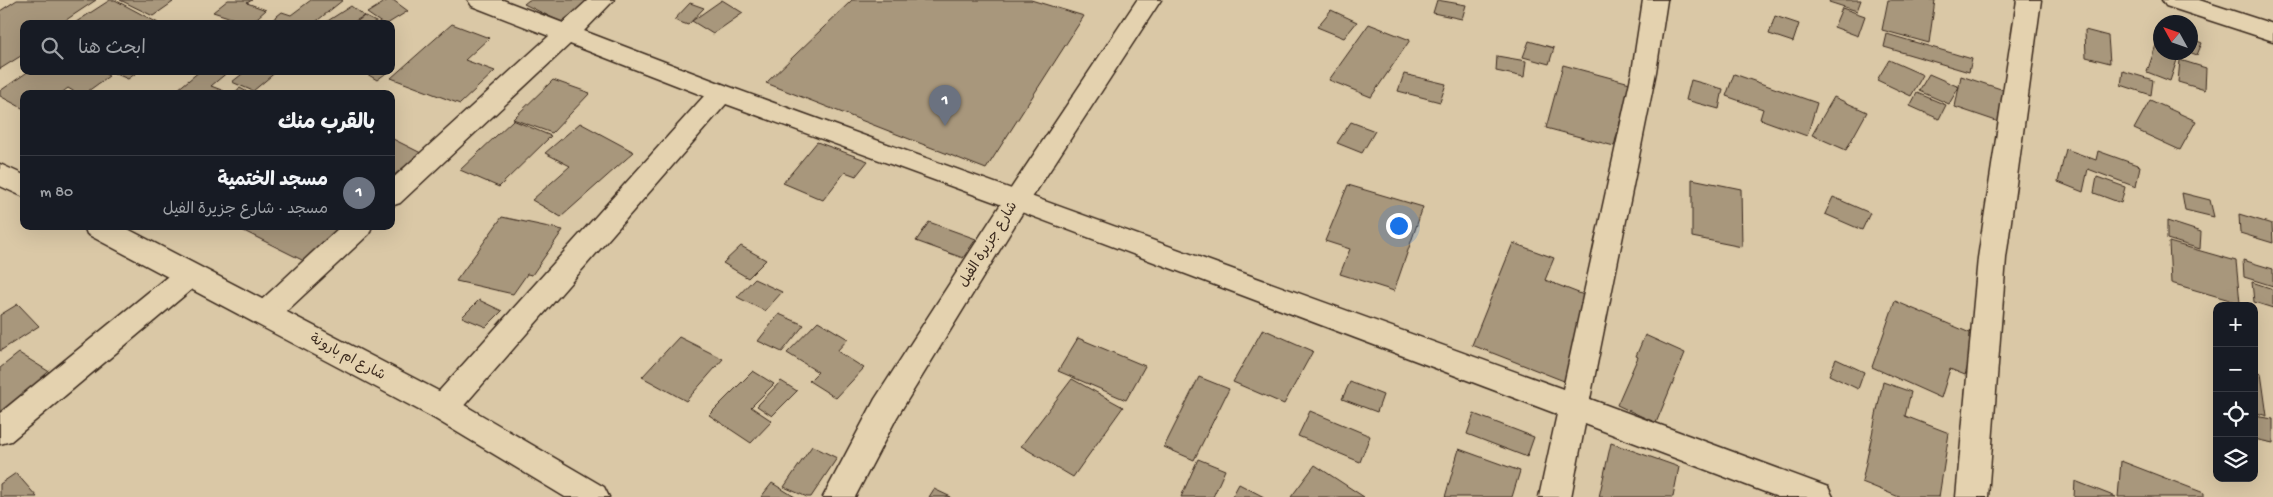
<!DOCTYPE html>
<html lang="ar">
<meta charset="utf-8">
<style>
:root{--surface:#171b24;--page:#242831;--text:#f1f3f6;--muted:#9ea1a6;--line:#363941;--accent:#b45309}
body{margin:0;font-family:"Gochi Hand","Playpen Sans Arabic",sans-serif;background:var(--page);color:var(--text);direction:rtl}
.controls{position:absolute;right:15px;bottom:15px;display:grid;overflow:hidden;border-radius:10px;box-shadow:0 5px 20px #0002}
.controls button{width:45px;height:45px;display:grid;place-items:center;padding:0;border:0;border-bottom:1px solid var(--line);background:var(--surface);color:var(--text);font:25px sans-serif}
.compass{position:absolute;left:2153px;top:15px;width:45px;height:45px;border-radius:50%;background:var(--surface);box-shadow:0 5px 20px #0002;rotate:310deg}
.you{position:absolute;left:1398px;top:225px;width:18px;height:18px;margin:-12px;border:4px solid #fff;border-radius:50%;background:#1a73e8;box-shadow:0 0 0 8px #1a73e833}
.badge{display:grid;place-items:center;width:32px;height:32px;border-radius:50%;background:var(--accent);color:#fff;font-size:16px;font-weight:700}
.pin{position:absolute;translate:-50% -41px;filter:drop-shadow(0 1px 2px #0008)}
.pin::after{content:'';position:absolute;top:26px;width:18px;height:15px;background:inherit;clip-path:polygon(0 0,100% 0,50% 100%)}
.list{margin:0;padding:0;list-style:none}
h2{display:flex;justify-content:space-between;align-items:center;height:65px;margin:0;padding:0 20px;font-size:21px}
h2 small{font-size:16px;font-weight:400;color:var(--muted)}
.list li{display:grid;grid-template-columns:32px 1fr auto;gap:15px;align-items:center;box-sizing:border-box;height:75px;padding:0 20px;border-top:1px solid var(--line)}
.list b{display:block;font-size:19px;white-space:nowrap}
.list p{margin:0;font-size:16px;white-space:nowrap;color:var(--muted)}
.list em{font-size:16px;font-style:normal;color:var(--muted)}
.icon{flex:none;width:28px;height:28px;fill:none;stroke:currentColor;stroke-width:2;stroke-linecap:round;stroke-linejoin:round}
.map{position:relative;flex:none;width:2273px;height:497px;overflow:hidden;direction:ltr}
.search{position:absolute;background:var(--surface);box-shadow:0 5px 20px #0002;left:20px;top:20px;width:375px;height:55px;display:flex;align-items:center;gap:12px;box-sizing:border-box;padding:0 18px;border-radius:10px;color:var(--muted);font-size:19px}
.panel{position:absolute;background:var(--surface);box-shadow:0 5px 20px #0002;left:20px;top:90px;width:375px;height:140px;border-radius:10px;direction:rtl}
.map>svg:first-child{display:block}
.building{fill:#a8977c;stroke:#3b2a1e}
.lines{fill:none;stroke-linecap:round;stroke-linejoin:round}
.street-casing{stroke:#3b2a1e;stroke-width:3}
.secondary-casing{stroke:#3b2a1e;stroke-width:3}
.street{fill:#e4d2af;fill-rule:evenodd}
.secondary{fill:#e4d2af;fill-rule:evenodd}
.labels{text-anchor:middle;dominant-baseline:central;stroke-width:4;stroke-linejoin:round;paint-order:stroke}
.street-label{font-size:14px;fill:#3b2a1e;stroke:#e4d2af}
</style>
<div class="map">
<svg width="2273" height="497" viewBox="0 0 2273 497">
<rect width="100%" height="100%" fill="#dac8a6"/>
<filter id="ink" filterUnits="userSpaceOnUse"><feTurbulence type="fractalNoise" baseFrequency=".02" numOctaves="2"/><feDisplacementMap in="SourceGraphic" scale="10" xChannelSelector="R" yChannelSelector="G"/><feConvolveMatrix kernelMatrix="1 2 1 2 8 2 1 2 1" color-interpolation-filters="sRGB"/></filter>
<g filter="url(#ink)">
<!-- building -->
<path class="building" d="M17,0H96L63,22L67,24H24V54L0,69V11Z
M110,0H115L158,23L73,24Z
M120,0H169L173,2L153,16Z
M228,0H252L247,3L266,10L250,24L213,12Z
M311,0H343L313,24H267L282,12L291,15Z
M388,0H393L408,11L387,24H383L367,13Z
M529,0H590L561,22L524,4Z
M722,0L743,13L713,34L692,21Z
M852,0H1031L1084,16L986,169L766,83Z
M1437,0L1466,5L1462,19L1433,13Z
M1830,0H1861L1857,11L1829,2Z
M1888,0H1935L1929,43L1882,30Z
M690,3L704,8L688,25L674,20Z
M351,6L364,16L350,24H323Z
M1842,8L1865,16L1858,36L1834,27Z
M1331,10L1357,22L1344,38L1317,27Z
M364,16L380,24H354Z
M1775,16L1799,24L1793,42L1769,34Z
M452,24L489,38L465,60L495,71L460,104L391,78Z
M1369,24L1410,40L1371,97L1329,80Z
M2085,30L2108,36L2110,63L2086,57Z
M1887,34L1972,59L1969,72L1884,47Z
M2190,38L2202,43L2197,55L2189,52Z
M1529,41L1554,48L1549,64L1523,57Z
M2156,45L2160,47V52L2179,54L2170,81L2147,72Z
M1497,56L1526,61L1524,77L1496,71Z
M1889,60L1923,75L1911,96L1877,80Z
M2180,60L2206,68L2205,90L2178,82Z
M1563,65L1630,83L1614,146L1546,128Z
M29,71H100L109,76L84,94H78L68,88L60,94H24V109L0,96V91Z
M116,71H139L128,79L114,73Z
M200,71H229L211,86L224,91L221,94H172Z
M246,71H277L253,91L232,82Z
M362,71H389L377,80Z
M2123,71L2153,80L2151,95L2121,85Z
M1404,74L1446,84L1440,102L1398,91Z
M1734,74L1817,103L1807,136L1760,119L1763,109L1726,96Z
M1929,74L1959,87L1949,104L1919,91Z
M1961,76L2013,93L2008,125L1955,107Z
M553,80L590,93L552,133L513,119Z
M1691,80L1723,89L1719,109L1686,100Z
M240,88L251,94H232Z
M1917,93L1946,105L1939,119L1910,106Z
M1834,97L1867,112L1846,150L1812,135Z
M2150,100L2196,121L2180,150L2134,129Z
M513,120L551,136L499,187L460,170Z
M1351,122L1375,131L1362,153L1337,143Z
M580,123L634,152L561,217L532,200L570,166L545,153Z
M391,138L421,153L393,176H391Z
M817,142L868,161L856,176L845,172L823,200L783,183Z
M2066,149L2096,160L2098,151L2140,166L2136,187L2088,169L2083,192L2058,182Z
M2097,177L2125,187L2121,203L2094,193Z
M1692,179L1741,189L1742,247L1692,237Z
M1348,185L1423,207L1394,291L1340,274L1350,249L1325,241Z
M2182,193L2210,200L2214,217L2185,210Z
M1833,197L1870,213L1862,230L1825,214Z
M2239,214L2272,224L2273,243L2240,233Z
M502,217L563,230L532,275L527,274L513,294L456,281Z
M2167,221L2201,232L2200,249L2167,239Z
M929,222L976,239L963,258L916,241Z
M234,226H348L308,263Z
M2169,242L2236,261L2240,303L2171,283Z
M1513,243L1554,258L1545,280L1594,299L1564,381L1472,345Z
M741,246L766,260L748,278L723,263Z
M2243,260L2273,269V286L2244,277Z
M754,279L782,292L765,311L737,297Z
M2252,282L2273,289V308L2254,302Z
M479,300L502,311L486,327L462,317Z
M1895,301L1977,336L1965,375L1950,369L1941,398L1872,367Z
M18,304L39,326L0,351V315Z
M779,314L804,325L782,352L758,341Z
M818,321L848,339L837,351L864,368L836,398L809,381L818,372L787,353Z
M1263,329L1313,351L1284,404L1233,382Z
M1645,335L1685,353L1656,423L1617,405L1638,357L1636,356Z
M679,337L723,359L686,401L642,377Z
M1078,338L1145,366L1126,400L1058,371Z
M19,353L56,376L0,422V368Z
M1836,359L1864,372L1858,389L1829,375Z
M753,371L774,384L751,407L772,421L751,443L709,415Z
M2254,371L2261,373L2267,416L2254,412Z
M1199,377L1229,389L1194,460L1164,447Z
M1072,379L1123,407L1073,477L1021,446Z
M781,381L797,391L772,416L757,406Z
M1350,382L1383,395L1377,412L1342,399Z
M1883,382L1911,392L1905,416L1949,433L1939,497H1899L1862,482Z
M1310,411L1370,436L1360,462L1298,436Z
M1474,414L1534,437L1527,457L1467,434Z
M2254,416L2273,419V443L2254,439Z
M1611,443L1679,467L1673,497H1599Z
M812,446L837,458L811,497H807L784,487Z
M1459,449L1520,471L1512,497H1445Z
M1198,459L1225,470L1213,497H1181Z
M2121,461L2204,493V497H2118Z
M1315,465L1364,497H1291Z
M16,473L37,497H0V484Z
M2075,481L2116,497H2074Z
M772,483L795,497H761Z
M1239,484L1264,497H1232Z
M934,489L951,497H929Z"/>
<g class="lines">
<!-- street casing -->
<g class="street-casing">
<path id="street" d="M468,0H503L563,23L588,0H614L584,31L730,87L1563,389L1632,72L1643,0H1667L1656,72L1590,399L1828,487L1833,497H1778L1585,424L1571,497H1539L1557,414L1008,207L726,104L454,417L443,421L432,417L428,408L432,399L704,96L570,44L400,203L391,206V180L549,36L472,6Z
M2017,0H2041L2006,258L1988,497H1956L1978,258Z
M2162,0H2199L2273,24V41L2166,6Z
M341,226H372L369,234L275,322L265,326L255,322L251,314L255,306Z
M188,265L198,268L202,276L198,284L11,441L0,444V413L178,268Z"/>
</g>
<!-- secondary casing -->
<g class="secondary-casing">
<path id="secondary" d="M1137,0H1161L1026,207L897,417L855,497H823L875,399L1008,193Z
M0,164L24,175V197L0,186Z
M84,226H122L454,399L604,487L609,497H565L432,417L87,234Z"/>
</g>
<!-- street -->
<use href="#street" class="street"/>
<!-- secondary -->
<use href="#secondary" class="secondary"/>
</g>
</g>
<g class="labels">
<!-- street labels -->
<g class="street-label">
<text transform="translate(989 245) rotate(-58)">شارع جزيرة الفيل</text>
<text transform="translate(347 358) rotate(28)">شارع ام بارونة</text>
</g>
</g>
</svg>
<div class="controls">
<button>+</button>
<button>−</button>
<button><svg class="icon" aria-label="locate" viewBox="0 0 24 24"><circle cx="12" cy="12" r="6"/><path d="M12 2v4M12 18v4M2 12h4M18 12h4"/></svg></button>
<button><svg class="icon" aria-label="layers" viewBox="0 0 24 24"><path d="M12 4l9 5-9 5-9-5zM3 14l9 5 9-5"/></svg></button>
</div>
<svg class="compass" viewBox="-18 -18 36 36"><path d="M0-13l5 13h-10z" fill="#e53935"/><path d="M0 13l5-13h-10z" fill="#9ea1a6"/></svg>
<div class="you"></div>
<div class="pin badge" style="left:945px;top:126px;background:#6b7280">1</div>
<div class="search"><svg class="icon" aria-label="search" viewBox="0 0 24 24"><circle cx="10" cy="10" r="6"/><path d="M15 15l6 6"/></svg>ابحث هنا</div>
<section class="panel">
<h2>بالقرب منك<small></small></h2>
<ul class="list">
<li><span class="badge" style="background:#6b7280">1</span><div><b>مسجد الختمية</b><p>مسجد · شارع جزيرة الفيل</p></div><em>80 m</em></li>
</ul>
</section>
</div>
